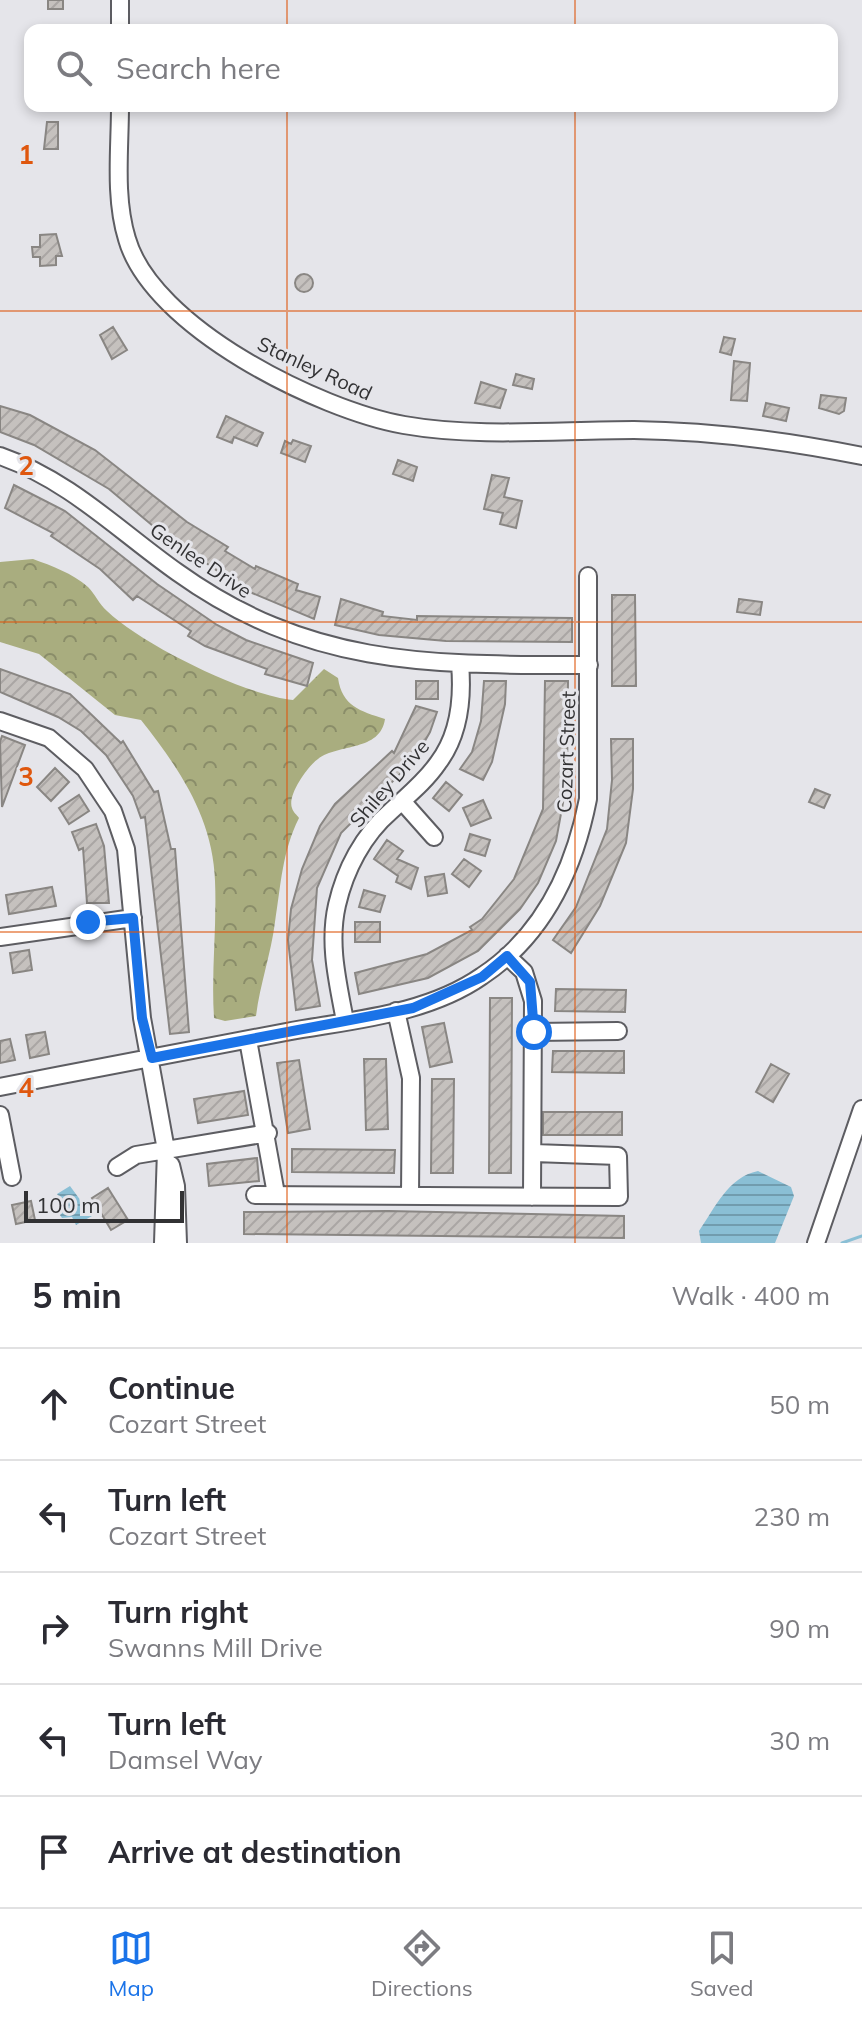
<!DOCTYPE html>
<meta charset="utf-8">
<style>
:root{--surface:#fff;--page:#f2f2f3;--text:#2b2b33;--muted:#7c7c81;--line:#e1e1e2;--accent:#1a73e8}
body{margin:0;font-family:Mulish,sans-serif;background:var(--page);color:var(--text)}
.scale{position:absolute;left:24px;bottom:20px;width:160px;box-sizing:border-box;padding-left:8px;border:4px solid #323234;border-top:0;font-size:22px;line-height:28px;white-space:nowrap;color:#323234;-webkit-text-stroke:6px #e5e5ea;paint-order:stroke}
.stop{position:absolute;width:24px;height:24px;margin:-18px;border:6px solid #1a73e8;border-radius:50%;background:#fff}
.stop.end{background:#1a73e8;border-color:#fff;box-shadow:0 2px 8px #0008}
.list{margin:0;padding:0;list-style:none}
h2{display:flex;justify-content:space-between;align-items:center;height:104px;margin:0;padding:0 32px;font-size:34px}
h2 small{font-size:26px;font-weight:400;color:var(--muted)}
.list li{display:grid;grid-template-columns:52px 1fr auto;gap:24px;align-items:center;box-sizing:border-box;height:112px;padding:0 32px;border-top:2px solid var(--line)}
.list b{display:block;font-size:30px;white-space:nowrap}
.list p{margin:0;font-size:26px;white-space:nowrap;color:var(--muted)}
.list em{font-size:26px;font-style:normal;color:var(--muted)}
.icon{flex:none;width:44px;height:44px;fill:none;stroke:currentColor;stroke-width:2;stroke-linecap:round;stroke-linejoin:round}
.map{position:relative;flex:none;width:862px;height:1243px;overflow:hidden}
.search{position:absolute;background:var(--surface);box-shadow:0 4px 12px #0003;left:24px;right:24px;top:24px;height:88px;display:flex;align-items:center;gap:20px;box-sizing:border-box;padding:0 28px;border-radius:16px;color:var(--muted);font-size:30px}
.sheet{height:664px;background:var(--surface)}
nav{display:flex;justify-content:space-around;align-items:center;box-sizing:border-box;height:112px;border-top:2px solid var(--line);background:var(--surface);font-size:22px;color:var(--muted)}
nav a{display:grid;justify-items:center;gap:4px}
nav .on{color:var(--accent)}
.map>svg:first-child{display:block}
.forest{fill:url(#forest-crowns)}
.water{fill:url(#water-rules)}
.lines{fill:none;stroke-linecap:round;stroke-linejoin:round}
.stream{stroke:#8abfd5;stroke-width:3}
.building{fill:url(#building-hatch);stroke:#898683;stroke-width:2}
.minor-casing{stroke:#5d5d62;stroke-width:20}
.minor{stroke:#fff;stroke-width:16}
.route{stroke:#1a73e8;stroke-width:10}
.grid{fill:none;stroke:#df570e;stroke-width:2;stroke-opacity:0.55}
.labels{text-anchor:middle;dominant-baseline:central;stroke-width:6;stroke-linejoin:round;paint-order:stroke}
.street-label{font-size:20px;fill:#323234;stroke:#e5e5ea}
.grid-label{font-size:26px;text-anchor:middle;font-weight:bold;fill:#df570e;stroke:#e5e5ea;stroke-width:6;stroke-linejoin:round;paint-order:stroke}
</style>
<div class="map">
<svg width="862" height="1243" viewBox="0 0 862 1243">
<defs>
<pattern id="forest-crowns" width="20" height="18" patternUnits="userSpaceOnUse" patternTransform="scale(2)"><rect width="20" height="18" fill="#a9ad7f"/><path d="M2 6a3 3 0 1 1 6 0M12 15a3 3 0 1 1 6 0" fill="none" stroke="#8a8d69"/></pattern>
<pattern id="water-rules" width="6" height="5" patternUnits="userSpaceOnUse" patternTransform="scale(2)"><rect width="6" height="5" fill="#8abfd5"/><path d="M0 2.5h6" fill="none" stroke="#719cae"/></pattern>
<pattern id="building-hatch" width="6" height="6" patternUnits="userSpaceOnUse" patternTransform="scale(2)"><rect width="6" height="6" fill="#c5c1be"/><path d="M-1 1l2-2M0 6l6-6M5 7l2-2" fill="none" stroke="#aaa6a4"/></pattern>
</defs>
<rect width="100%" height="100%" fill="#e5e5ea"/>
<!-- forest -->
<path class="forest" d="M33,559C52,566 72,573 88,587C95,594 99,604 107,611C143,645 244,695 293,700L324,669L338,678C342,706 360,711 385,719C380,752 339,743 318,759C308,766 287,795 292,808C293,812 297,815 299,818C282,852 281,885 275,922C271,954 260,984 256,1016L225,1021L214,1018C211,972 217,927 215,881C213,818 179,768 141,720L115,715L39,654L0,642V562Z"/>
<!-- water -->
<path class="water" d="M758,1171L791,1187L794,1196L775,1243H701L699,1231C715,1208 728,1177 758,1171Z
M70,1186L92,1216L76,1225L72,1217L62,1218L57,1211L63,1202L57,1194Z"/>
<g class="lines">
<!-- stream -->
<path class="stream" d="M842,1243L862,1236"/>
</g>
<!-- building -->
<path class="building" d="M48,0H63V9H48Z
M47,122H58V149H44Z
M56,234L62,256H56V265L40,266V257H33L32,247H40V235Z
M295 283a9 9 0 1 1 18 0a9 9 0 1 1-18 0Z
M113,327L127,350L112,359L100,335Z
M724,337L735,339L731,355L720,352Z
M734,361L750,363L747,401L731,400Z
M516,374L534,379L532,389L513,385Z
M481,382L506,390L500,408L475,403Z
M821,395L846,398L844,411L839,414L819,408Z
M766,403L789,408L786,421L763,416Z
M0,406L30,415L95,450L187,522L228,547L225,551L255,569L256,566L298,584L296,590L320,597L314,619L245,590L153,526L109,489L34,445L0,432Z
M226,416L263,433L257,446L234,437L232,443L217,437Z
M293,440L311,446L305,462L281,453L285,441L291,444Z
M398,460L417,467L413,481L393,474Z
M492,475L509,478L504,497L522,501L516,528L500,524L503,513L484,509Z
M14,485L65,511L157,584L217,625L246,640L313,663L307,686L265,674L267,669L205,646L188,636L191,631L137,596L133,600L100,569L51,536L53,533L5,508Z
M612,595H635L636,686H612Z
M341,599L383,612L382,616L417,620V616L572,618V642L446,641L379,635L335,625Z
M739,599L762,602L760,615L737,612Z
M0,669L70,694L121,743L123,741L154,792L158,791L171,849H175L189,1032L170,1034L145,817L141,818L133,796L106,755L81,731L58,717L0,692Z
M416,681H438V699H416Z
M484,681H506L505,704L492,762L483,780L460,769L472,752L481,721Z
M545,681H568L567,781L556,841L538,883L520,909L478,951L428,978L359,994L355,973L427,954L472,930L470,927L482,919L514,879L543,809Z
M416,706L437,712L430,732L414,760L341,833L317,888L312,960L320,1006L296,1010L288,940L291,909L302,869L320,826L335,804L392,751L394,753Z
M2,736L25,745L2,807L0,742Z
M611,739H633V789L626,843L600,906L571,953L553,940L576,907L607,829L612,780Z
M55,768L69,782L51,801L37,787Z
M446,782L462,795L449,811L433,798Z
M815,789L830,795L824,808L809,802Z
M79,795L89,811L69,824L59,808Z
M483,800L491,818L471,826L463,808Z
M96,824L104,846L109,903H87L83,848L79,850L72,832Z
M470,834L490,840L485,856L465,850Z
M387,840L403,851L397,859L418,868L411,889L396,882L398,876L374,859Z
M464,859L481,871L469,887L452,874Z
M444,874L447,893L428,896L425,877Z
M52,887L56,906L9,914L6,895Z
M364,890L385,896L380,912L359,907Z
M355,922H380V942H355Z
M29,950L32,970L13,973L10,953Z
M556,989L626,990L625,1012L555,1011Z
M490,998H512L511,1173H489Z
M444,1023L452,1062L430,1067L422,1027Z
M45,1032L49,1054L30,1058L26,1035Z
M10,1039L15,1060L0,1063V1041Z
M553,1051H624V1073L552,1072Z
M364,1059H386L388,1129L366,1130Z
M299,1060L310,1129L288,1133L277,1063Z
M771,1064L789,1074L773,1102L756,1092Z
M432,1079H454L453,1173H431Z
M244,1091L248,1115L198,1123L194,1099Z
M543,1112H622V1135H543Z
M292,1149L395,1150L394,1173L292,1172Z
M257,1158L259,1181L209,1186L207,1164Z
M108,1188L128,1220L111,1230L92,1198Z
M31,1201L35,1220L16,1224L12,1205Z
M388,1211L624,1216V1238L244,1234V1212Z"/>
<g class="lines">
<!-- minor casing -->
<g class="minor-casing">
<path id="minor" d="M120,30V0
M120,106C120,149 114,197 127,239C152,327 319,410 404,425C478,438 558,430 634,430C709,431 788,441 862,456
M0,456C69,480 119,531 177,572C311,668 432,665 589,665
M0,721L49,738L85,769L113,811L126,849L142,1018L166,1150L163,1243
M402,801L434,837
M0,937L133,918
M507,956L524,972L533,1001L532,1197
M396,1011L411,1078L410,1195
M345,1021C338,983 328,944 337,905C345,870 363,835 391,811C407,796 425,782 438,763C460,734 463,698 460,664
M534,1032L618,1031
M248,1040L276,1194
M0,1087C95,1068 190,1051 286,1032C351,1020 426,1015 482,976C544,935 574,870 588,799V576
M0,1115L12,1177
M171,1165L176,1186L178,1243
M117,1167L136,1155L268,1133
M255,1195L619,1197L618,1156L534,1153
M816,1243L862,1109"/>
</g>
<!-- minor -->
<use href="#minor" class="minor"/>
</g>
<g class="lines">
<!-- route -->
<path class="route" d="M88,922L133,918L142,1018L152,1058L413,1008L482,977L507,956L530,982L534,1032"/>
</g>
<!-- grid -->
<path class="grid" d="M287,0V30M575,0V30M287,106V1243M575,106V1243M0,311H862M0,622H862M0,932H862"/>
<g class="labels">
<!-- street labels -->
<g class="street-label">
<text transform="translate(315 368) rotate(25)">Stanley Road</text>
<text transform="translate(201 560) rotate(34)">Genlee Drive</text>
<text transform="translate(566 752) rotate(-88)">Cozart Street</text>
<text transform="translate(389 783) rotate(-49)">Shiley Drive</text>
</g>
</g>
<g class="grid-label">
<text x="26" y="164">1</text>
<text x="26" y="475">2</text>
<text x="26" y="786">3</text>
<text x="26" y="1097">4</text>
</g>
</svg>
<div class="scale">100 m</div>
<div class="stop" style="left:534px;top:1032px"></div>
<div class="stop end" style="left:88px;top:922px"></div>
<div class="search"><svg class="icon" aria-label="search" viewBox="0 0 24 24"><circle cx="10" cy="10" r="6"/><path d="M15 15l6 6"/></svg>Search here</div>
</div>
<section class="sheet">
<h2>5 min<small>Walk · 400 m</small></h2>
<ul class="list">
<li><svg class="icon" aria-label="ahead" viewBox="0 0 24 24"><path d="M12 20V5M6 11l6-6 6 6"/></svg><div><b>Continue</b><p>Cozart Street</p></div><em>50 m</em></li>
<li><svg class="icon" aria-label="left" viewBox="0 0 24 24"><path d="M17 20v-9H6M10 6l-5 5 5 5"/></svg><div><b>Turn left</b><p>Cozart Street</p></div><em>230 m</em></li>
<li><svg class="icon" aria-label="right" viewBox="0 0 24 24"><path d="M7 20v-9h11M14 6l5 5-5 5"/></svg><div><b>Turn right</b><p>Swanns Mill Drive</p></div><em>90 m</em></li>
<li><svg class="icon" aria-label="left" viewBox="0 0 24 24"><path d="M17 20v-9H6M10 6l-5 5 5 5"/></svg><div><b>Turn left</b><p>Damsel Way</p></div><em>30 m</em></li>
<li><svg class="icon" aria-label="arrive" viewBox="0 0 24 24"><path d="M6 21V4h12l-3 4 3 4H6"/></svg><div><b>Arrive at destination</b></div></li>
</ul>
</section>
<nav>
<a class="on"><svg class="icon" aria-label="map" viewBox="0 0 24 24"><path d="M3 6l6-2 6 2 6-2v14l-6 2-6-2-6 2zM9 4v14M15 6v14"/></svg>Map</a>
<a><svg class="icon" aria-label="directions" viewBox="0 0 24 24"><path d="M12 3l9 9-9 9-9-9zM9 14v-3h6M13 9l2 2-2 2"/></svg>Directions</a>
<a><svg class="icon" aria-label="saved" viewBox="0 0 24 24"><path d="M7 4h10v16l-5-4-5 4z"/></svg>Saved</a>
</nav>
